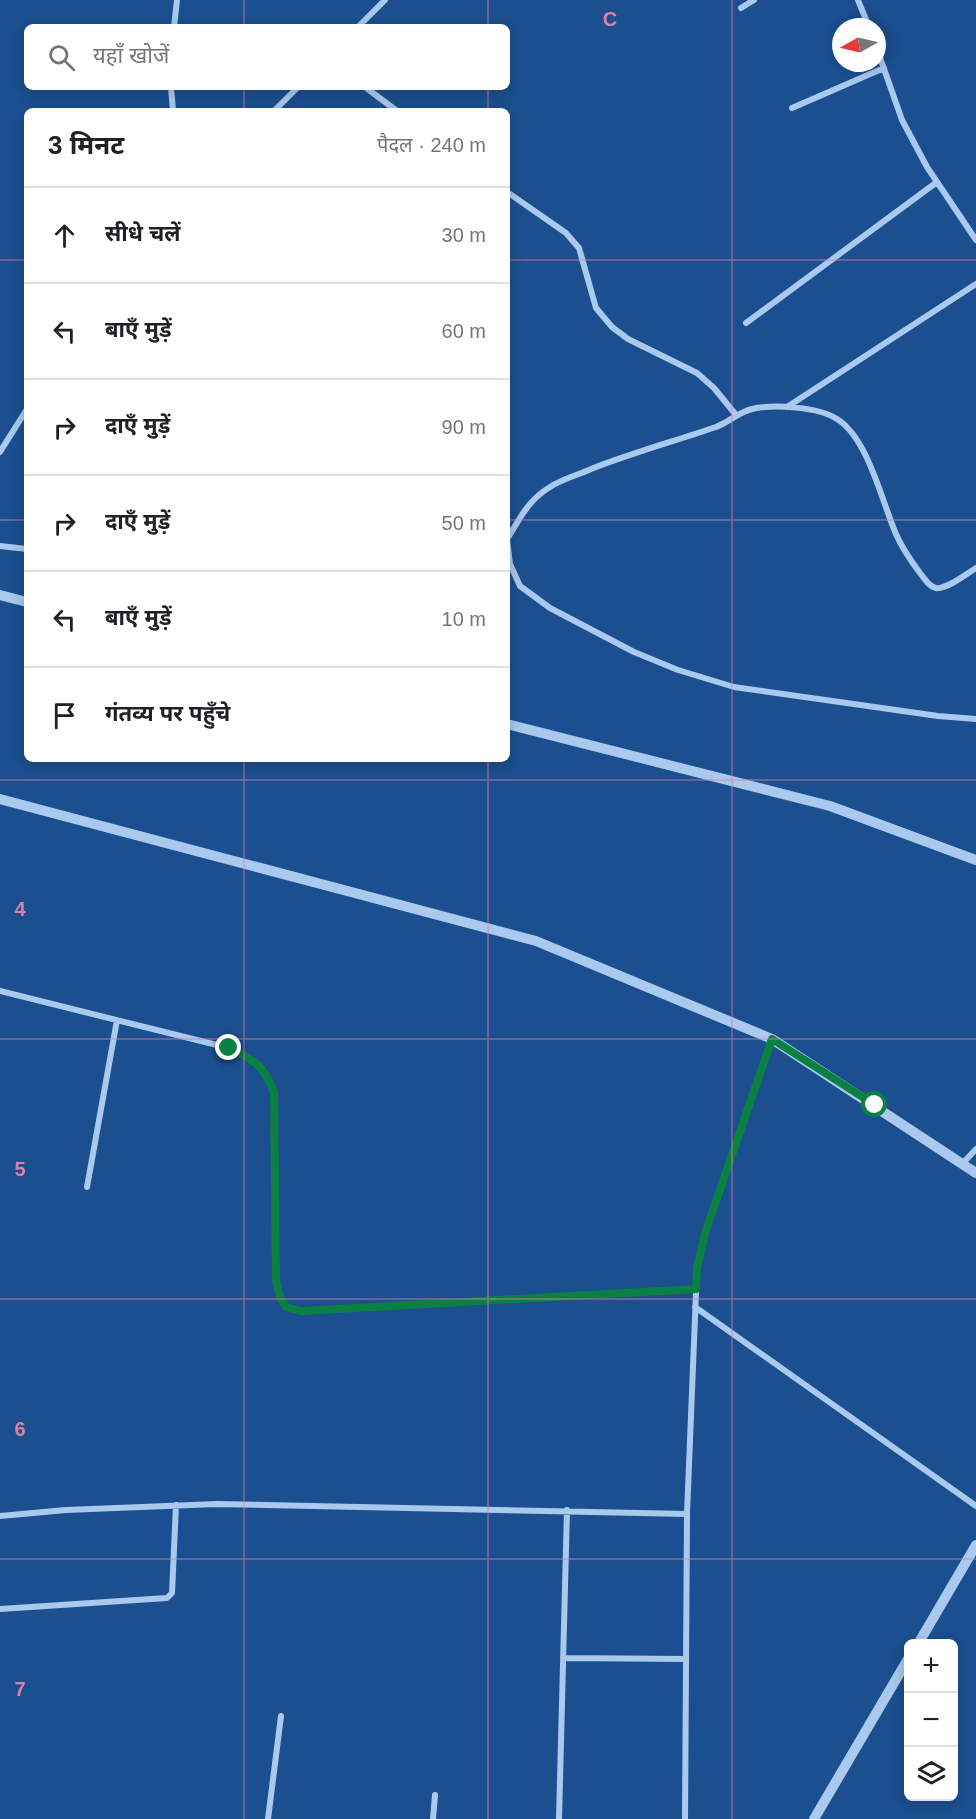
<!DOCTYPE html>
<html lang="hi">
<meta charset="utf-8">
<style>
:root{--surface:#fff;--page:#f6f6f6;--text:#202124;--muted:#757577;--line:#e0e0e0}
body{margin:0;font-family:Helvetica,"Noto Sans Devanagari",sans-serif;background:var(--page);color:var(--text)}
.controls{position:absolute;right:18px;bottom:18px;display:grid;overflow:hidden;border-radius:9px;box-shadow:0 3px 15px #0003}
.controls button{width:54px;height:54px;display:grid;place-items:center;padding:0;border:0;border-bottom:2px solid var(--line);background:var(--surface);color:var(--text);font:30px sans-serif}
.compass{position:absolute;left:832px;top:18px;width:54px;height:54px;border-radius:50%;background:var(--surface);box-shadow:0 3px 15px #0003;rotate:262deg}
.stop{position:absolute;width:18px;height:18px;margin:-14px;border:4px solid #0b8043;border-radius:50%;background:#fff}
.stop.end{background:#0b8043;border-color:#fff;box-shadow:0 2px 6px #0008}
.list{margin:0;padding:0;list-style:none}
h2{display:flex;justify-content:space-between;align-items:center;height:78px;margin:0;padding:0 24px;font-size:26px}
h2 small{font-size:20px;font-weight:400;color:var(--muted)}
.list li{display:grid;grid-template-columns:39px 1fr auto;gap:18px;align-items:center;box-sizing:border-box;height:96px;padding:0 24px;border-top:2px solid var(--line)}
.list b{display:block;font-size:22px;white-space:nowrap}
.list em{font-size:20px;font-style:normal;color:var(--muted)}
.icon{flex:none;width:33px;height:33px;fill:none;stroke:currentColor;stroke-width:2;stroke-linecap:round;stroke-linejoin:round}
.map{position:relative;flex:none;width:976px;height:1819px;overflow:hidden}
.search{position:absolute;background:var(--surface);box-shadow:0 3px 15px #0003;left:24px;top:24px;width:486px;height:66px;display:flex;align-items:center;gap:15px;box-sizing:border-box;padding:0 21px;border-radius:9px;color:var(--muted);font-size:22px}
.panel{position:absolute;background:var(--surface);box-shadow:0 3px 15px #0003;left:24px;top:108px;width:486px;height:654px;border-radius:9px}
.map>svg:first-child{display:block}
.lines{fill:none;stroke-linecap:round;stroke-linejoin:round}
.minor{stroke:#a9c9ee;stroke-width:6}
.tertiary{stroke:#a9c9ee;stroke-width:10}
.route{stroke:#0b8043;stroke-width:8}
.grid{fill:none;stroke:#dd80a5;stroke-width:1.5;stroke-opacity:0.55}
.grid-label{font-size:20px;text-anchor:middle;font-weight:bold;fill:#dd80a5;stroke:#1b4f8f;stroke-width:4.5;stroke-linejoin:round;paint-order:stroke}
</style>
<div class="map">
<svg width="976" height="1819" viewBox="0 0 976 1819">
<rect width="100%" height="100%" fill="#1b4f8f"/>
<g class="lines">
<!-- minor -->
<path class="minor" d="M858,0L869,27
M741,8L754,0
M174,27L177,0
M358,27L385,0
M877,49L902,120L927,167L976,240
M171,87L173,111
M365,87L397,111
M792,108L884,68
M274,111L298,87
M507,192L566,233L579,248L596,308L612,327L628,339L697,373L714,388L736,415
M746,323L937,182
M787,407L976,284
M0,452L27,409
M507,539C520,519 527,501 550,487C562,479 578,475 591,469C632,453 675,441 716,427C729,422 739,412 752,409C773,404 819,407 837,419C868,438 882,502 896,534C902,548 911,561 920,573C924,578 929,587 936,588C946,590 968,573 976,568
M507,539L510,564L520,586L550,608L634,652L678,670L734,687L938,716L976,719
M0,546L27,549
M0,991L229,1048C256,1061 263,1065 274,1092L276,1280L280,1297L286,1307L301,1311L696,1289
M963,1163L976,1149
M87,1187L117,1020
M695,1307L976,1506
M0,1516L66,1510L217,1504L687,1514
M0,1609L167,1598L172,1593L176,1505
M563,1658L685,1659
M268,1819L281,1716
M433,1819L435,1795
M559,1819L567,1510
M685,1819L687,1514L697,1268L705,1233L772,1039"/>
<!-- tertiary -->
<path class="tertiary" d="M0,595L27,602
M507,724L830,806L976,860
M0,799L536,941L772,1039L976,1173
M918,1644L976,1545
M814,1819L908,1659"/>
</g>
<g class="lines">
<!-- route -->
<path class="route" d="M229,1048C256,1061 263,1065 274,1092L276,1280L280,1297L286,1307L301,1311L696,1289L697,1268L705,1233L772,1039L875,1105"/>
</g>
<!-- grid -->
<path class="grid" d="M244,0V27M488,0V27M732,0V1819M244,87V111M488,87V111M0,260H27M507,260H976M0,520H27M507,520H976M244,759V1819M488,759V1819M0,780H976M0,1039H976M0,1299H976M0,1559H976"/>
<g class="grid-label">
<text x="610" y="26">C</text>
<text x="20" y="916">4</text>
<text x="20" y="1176">5</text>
<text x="20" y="1436">6</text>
<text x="20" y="1696">7</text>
</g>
</svg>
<div class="controls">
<button>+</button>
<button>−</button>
<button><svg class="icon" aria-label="layers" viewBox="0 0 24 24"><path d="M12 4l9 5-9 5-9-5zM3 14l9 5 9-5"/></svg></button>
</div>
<svg class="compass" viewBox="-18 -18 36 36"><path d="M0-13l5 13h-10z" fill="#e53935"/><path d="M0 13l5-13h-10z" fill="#757577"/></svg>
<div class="stop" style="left:875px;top:1105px"></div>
<div class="stop end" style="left:229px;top:1048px"></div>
<div class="search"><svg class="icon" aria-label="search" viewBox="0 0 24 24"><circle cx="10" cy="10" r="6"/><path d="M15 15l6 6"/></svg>यहाँ खोजें</div>
<section class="panel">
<h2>3 मिनट<small>पैदल · 240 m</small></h2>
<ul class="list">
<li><svg class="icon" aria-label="ahead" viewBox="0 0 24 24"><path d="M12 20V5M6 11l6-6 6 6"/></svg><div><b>सीधे चलें</b></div><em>30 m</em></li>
<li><svg class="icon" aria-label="left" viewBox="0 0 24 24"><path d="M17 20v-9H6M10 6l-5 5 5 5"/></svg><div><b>बाएँ मुड़ें</b></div><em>60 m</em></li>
<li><svg class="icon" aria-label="right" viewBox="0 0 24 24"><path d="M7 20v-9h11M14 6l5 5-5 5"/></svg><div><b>दाएँ मुड़ें</b></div><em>90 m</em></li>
<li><svg class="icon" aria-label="right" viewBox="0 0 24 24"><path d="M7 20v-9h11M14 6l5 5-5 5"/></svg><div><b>दाएँ मुड़ें</b></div><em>50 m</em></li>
<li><svg class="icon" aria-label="left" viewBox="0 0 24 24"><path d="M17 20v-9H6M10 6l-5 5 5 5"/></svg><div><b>बाएँ मुड़ें</b></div><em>10 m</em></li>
<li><svg class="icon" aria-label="arrive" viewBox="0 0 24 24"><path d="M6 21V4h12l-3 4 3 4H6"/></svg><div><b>गंतव्य पर पहुँचे</b></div></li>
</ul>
</section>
</div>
